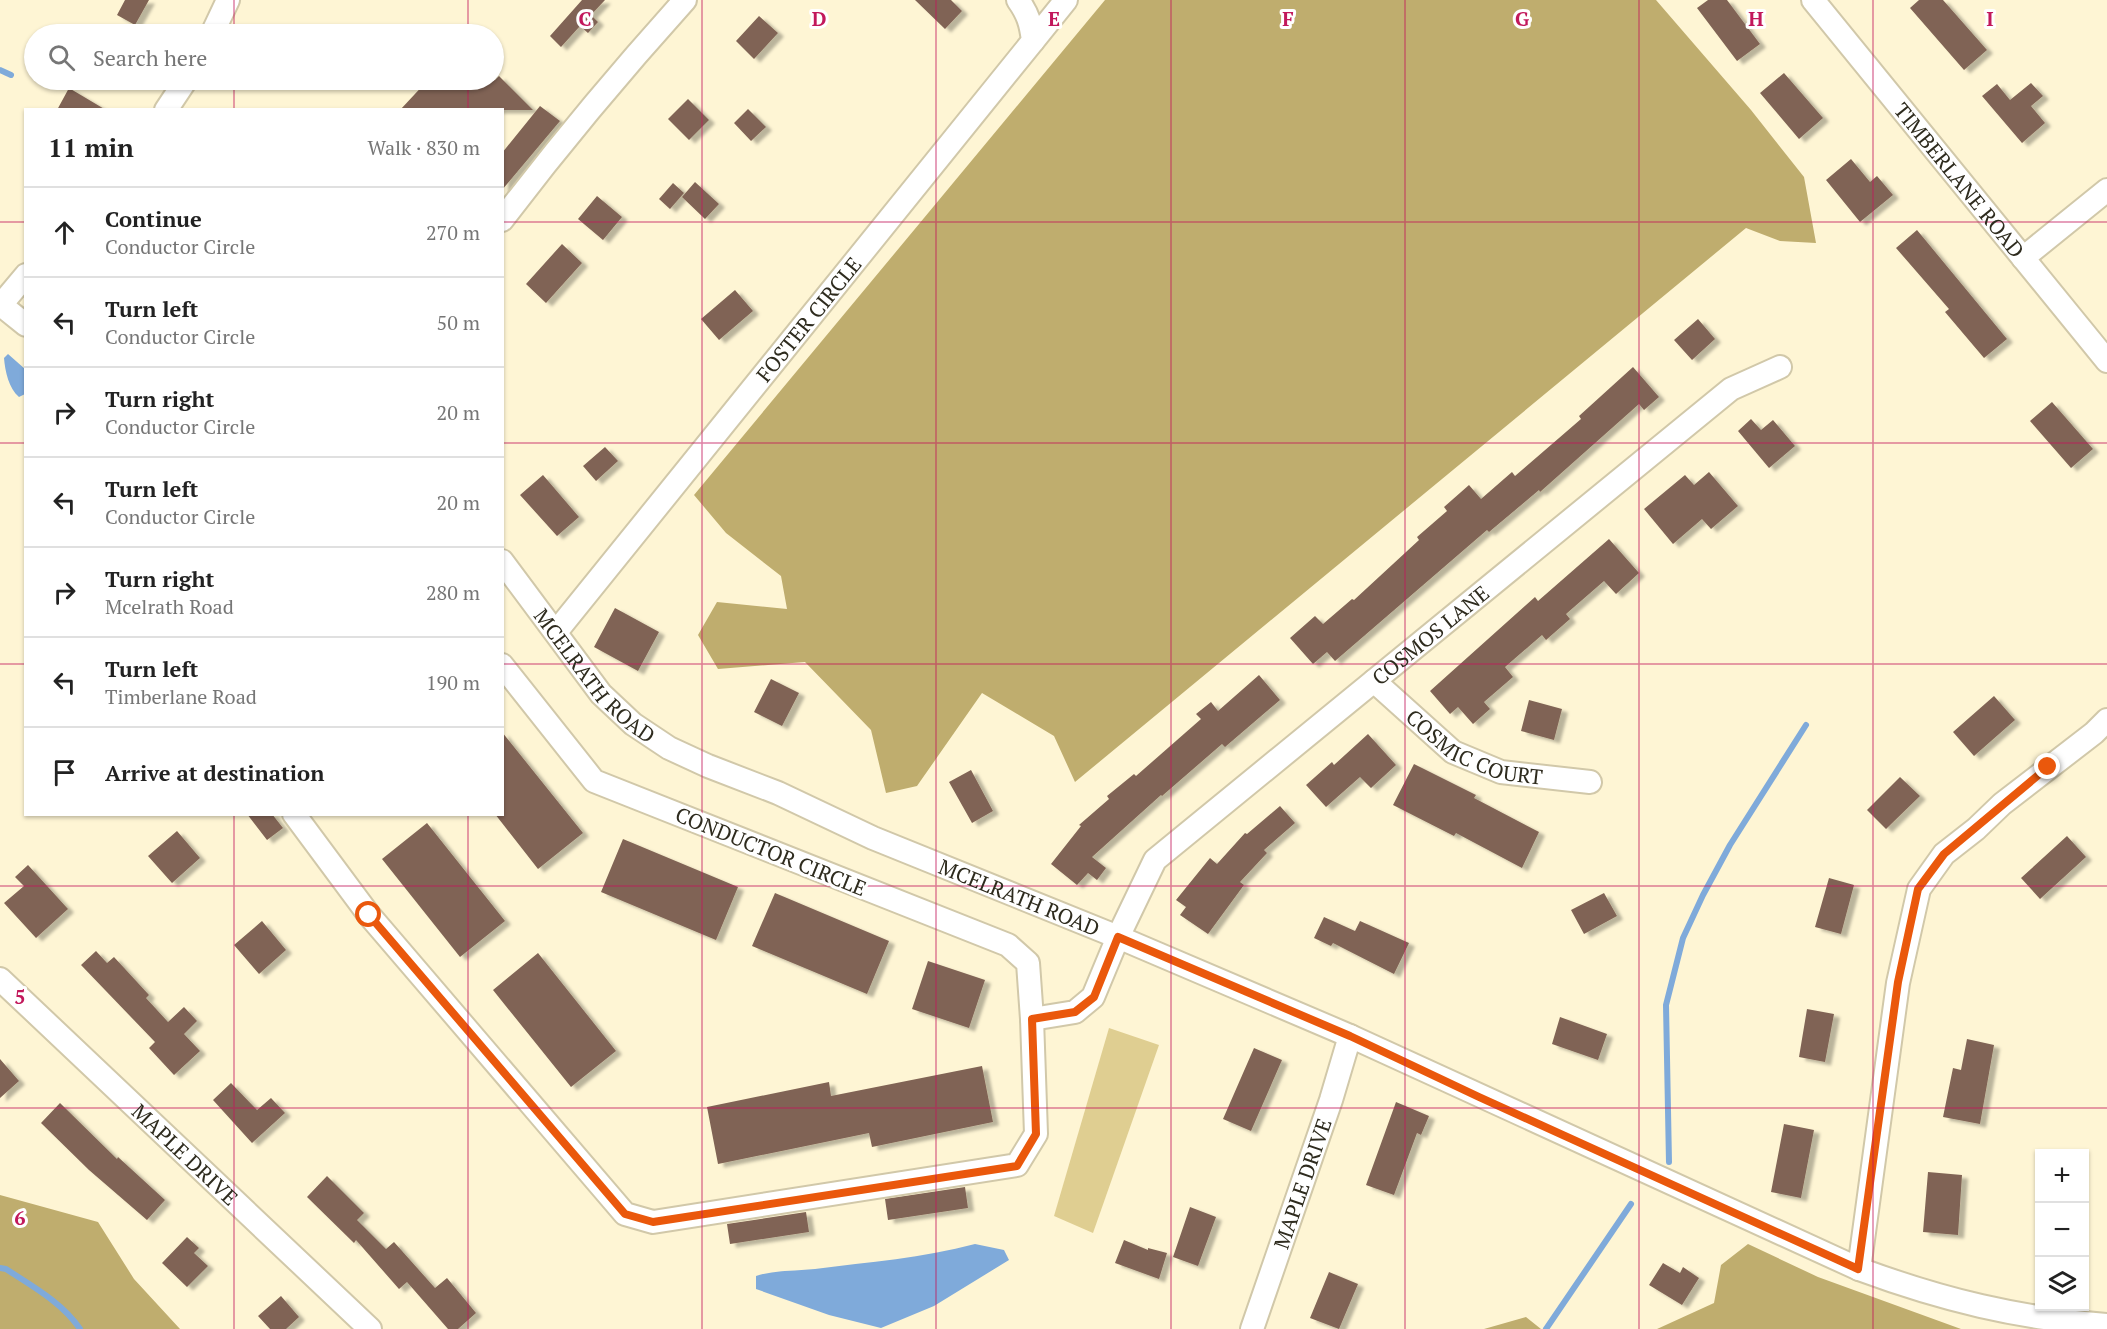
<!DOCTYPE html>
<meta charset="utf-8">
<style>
:root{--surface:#fff;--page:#f6f6f6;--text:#222;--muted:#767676;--line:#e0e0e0}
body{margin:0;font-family:"PT Serif",serif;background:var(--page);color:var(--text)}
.controls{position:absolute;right:18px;bottom:18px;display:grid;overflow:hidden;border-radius:0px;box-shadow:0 2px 4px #0004}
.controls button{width:54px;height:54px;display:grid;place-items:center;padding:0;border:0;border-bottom:2px solid var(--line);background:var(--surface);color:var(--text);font:30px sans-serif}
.stop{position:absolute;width:18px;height:18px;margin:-14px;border:4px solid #ea580c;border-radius:50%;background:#fff}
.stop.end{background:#ea580c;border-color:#fff;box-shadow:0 2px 6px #0008}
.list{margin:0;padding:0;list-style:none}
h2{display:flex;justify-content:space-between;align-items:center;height:78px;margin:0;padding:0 24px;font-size:26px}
h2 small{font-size:20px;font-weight:400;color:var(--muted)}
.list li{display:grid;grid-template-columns:39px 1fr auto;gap:18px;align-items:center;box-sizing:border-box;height:90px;padding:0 24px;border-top:2px solid var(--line)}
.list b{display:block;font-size:22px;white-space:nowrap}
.list p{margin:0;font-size:20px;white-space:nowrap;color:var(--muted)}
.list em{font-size:20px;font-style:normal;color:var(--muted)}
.icon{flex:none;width:33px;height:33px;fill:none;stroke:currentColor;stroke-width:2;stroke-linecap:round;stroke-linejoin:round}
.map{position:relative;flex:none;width:2107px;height:1329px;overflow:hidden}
.search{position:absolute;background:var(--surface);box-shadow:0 2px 4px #0004;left:24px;top:24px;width:480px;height:66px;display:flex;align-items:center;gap:15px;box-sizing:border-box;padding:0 21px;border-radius:33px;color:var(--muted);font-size:22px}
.panel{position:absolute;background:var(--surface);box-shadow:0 2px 4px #0004;left:24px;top:108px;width:480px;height:708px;border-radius:0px}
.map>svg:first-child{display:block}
.green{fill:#dfce91}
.forest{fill:#bfad6e}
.water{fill:#7faada}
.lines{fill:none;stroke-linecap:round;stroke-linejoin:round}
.stream{stroke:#7faada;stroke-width:6}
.building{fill:#806454;filter:url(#shadow)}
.minor-casing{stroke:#d1c8a9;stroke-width:26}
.minor{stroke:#fff;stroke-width:22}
.route{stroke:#ea580c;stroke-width:8}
.grid{fill:none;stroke:#c2185b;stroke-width:1.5;stroke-opacity:0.55}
.labels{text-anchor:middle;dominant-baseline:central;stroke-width:6;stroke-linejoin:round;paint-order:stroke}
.street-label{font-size:21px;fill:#2e2b1e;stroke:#fff}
.grid-label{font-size:20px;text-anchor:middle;font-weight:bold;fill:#c2185b;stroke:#fff;stroke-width:6;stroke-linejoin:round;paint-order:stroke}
</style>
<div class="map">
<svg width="2107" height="1329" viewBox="0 0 2107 1329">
<defs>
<filter id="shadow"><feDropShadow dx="6" dy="3.5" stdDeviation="1.5" flood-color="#0004"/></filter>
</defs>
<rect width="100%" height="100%" fill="#fef5d4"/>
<!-- green -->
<path class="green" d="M1109,1028L1159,1045L1093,1233L1054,1216Z"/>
<!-- forest -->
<path class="forest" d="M1105,0H1656L1751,110L1804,177L1816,243L1780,241L1746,228L1075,782L1054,736L982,693L917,786L886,793L871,730L805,662L718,669L698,635L717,602L787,609L781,576L726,533L694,495Z
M0,1195L98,1222L134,1279L180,1329H0Z
M1748,1244L1818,1277L1961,1329H1657L1714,1303L1721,1265Z
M1526,1317L1541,1329H1484Z"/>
<!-- water -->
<path class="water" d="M8,354L25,369V394L19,397C9,389 5,371 4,358Z
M975,1244L1004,1250L1009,1260L934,1306L881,1328L829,1315L756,1289V1276C775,1270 795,1271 815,1269C869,1262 923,1258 975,1244Z"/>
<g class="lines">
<!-- stream -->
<path class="stream" d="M0,70L11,75
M1669,1162L1666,1005L1683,938L1703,895L1730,845L1806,725
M0,1268L6,1269C32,1286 63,1303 80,1329
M1546,1329L1631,1204"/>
</g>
<!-- building -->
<path class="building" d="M125,0H149L135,25L117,15Z
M582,0H605L591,15L598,22L588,33L580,26L561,47L550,36Z
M915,0H951L962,11L945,29Z
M1708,0H1727L1760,44L1737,61L1697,8Z
M1919,0H1943L1987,50L1964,70L1910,8Z
M759,16L778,33L754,59L736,41Z
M1784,73L1823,118L1799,139L1760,93Z
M499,76L533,110H400L428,80H495Z
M2031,83L2043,96L2031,106L2045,123L2022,143L1982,96L1997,84L2010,100Z
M69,88L106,110H57Z
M688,99L709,120L689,140L668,119Z
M540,106L560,121L502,190V153Z
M748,109L766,127L751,141L734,123Z
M1851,159L1870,182L1877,176L1893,195L1860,222L1826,180Z
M695,182L719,204L705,219L682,197Z
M673,183L684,193L670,209L659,199Z
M597,196L622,217L603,240L578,219Z
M1917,230L2007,339L1984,358L1945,312L1949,309L1896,248Z
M562,244L582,263L546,303L526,284Z
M735,290L753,311L719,340L701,319Z
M1698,319L1715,339L1692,360L1674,340Z
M1633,367L1659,397L1644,410L1639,404L1540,492L1539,490L1489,532L1487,530L1335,661L1327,652L1313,664L1290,638L1315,616L1323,624L1352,599L1354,600L1419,540L1417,537L1447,511L1444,507L1469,485L1481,499L1512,472L1515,476L1581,419L1579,416Z
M2052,402L2093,449L2071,468L2030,421Z
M1751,419L1761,430L1773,420L1795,446L1769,468L1738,431Z
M605,447L618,461L596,481L583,466Z
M1709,472L1738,506L1711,529L1702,519L1673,544L1644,509L1685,475L1694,485Z
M543,475L579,517L557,536L520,495Z
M1609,539L1639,573L1616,594L1604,581L1566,614L1570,619L1546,640L1542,635L1505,667L1513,677L1484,702L1490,709L1473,724L1458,707L1450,714L1430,691L1535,597L1538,601Z
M615,608L659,632L638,671L594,647Z
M1259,675L1280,700L1225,747L1222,744L1162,796L1161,795L1092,857L1106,868L1097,880L1088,873L1077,885L1051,864L1081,826L1079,825L1109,799L1107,796L1134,774L1136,776L1201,719L1196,714L1211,702L1218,711Z
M771,679L799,693L782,726L754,712Z
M1994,696L2015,720L1974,756L1953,732Z
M1529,700L1562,709L1554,740L1521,731Z
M502,732L583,833L538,869L495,814H502Z
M1368,734L1396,765L1371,788L1360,777L1326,807L1306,785L1332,762L1334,765Z
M1414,764L1476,795L1474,798L1539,832L1522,868L1456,833L1454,836L1393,805Z
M971,770L993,811L972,823L949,782Z
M1900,777L1920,796L1886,829L1867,810Z
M1280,806L1295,823L1264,850L1267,853L1240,882L1244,885L1208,934L1180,915L1186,907L1176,900L1210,858L1217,864L1245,833L1247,834Z
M247,814H272L283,828L267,840Z
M427,823L505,921L460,957L382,859Z
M177,831L200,858L172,883L148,856Z
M2067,836L2086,857L2040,899L2021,878Z
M623,839L738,887L716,940L601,892Z
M28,865L68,909L36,938L4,903L24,886L15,877Z
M1829,878L1854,885L1841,934L1815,927Z
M775,893L889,941L867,994L752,946Z
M1604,893L1617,916L1584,934L1571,910Z
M1324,917L1355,931L1360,921L1409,943L1394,974L1333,943L1331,946L1314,938Z
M262,921L286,950L259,974L234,945Z
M96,951L107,963L114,957L149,995L146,998L168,1022L184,1007L197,1021L184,1034L200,1051L174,1075L149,1048L155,1042L81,965Z
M538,953L616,1051L571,1087L493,990Z
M928,961L985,980L969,1028L912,1009Z
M1807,1009L1834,1014L1825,1062L1799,1057Z
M1560,1017L1607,1034L1598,1060L1552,1044Z
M1967,1039L1994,1045L1980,1124L1943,1117L1953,1068L1961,1070Z
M1254,1048L1282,1060L1251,1131L1223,1119Z
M0,1059L19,1081L0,1098Z
M982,1066L993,1122L872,1147L869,1133L718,1164L707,1107L829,1082L831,1096Z
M231,1083L257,1110L271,1098L285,1113L252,1143L213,1100Z
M1396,1102L1429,1116L1421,1135L1417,1133L1394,1195L1366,1185Z
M60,1103L117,1159L118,1157L165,1200L147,1220L89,1170L41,1123Z
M1784,1124L1814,1130L1801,1198L1771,1192Z
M1928,1172L1962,1175L1958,1235L1923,1232Z
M327,1176L364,1213L357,1220L386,1249L394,1242L435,1288L447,1278L476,1313L458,1329H448L407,1282L399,1289L356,1240L354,1243L307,1197Z
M965,1187L968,1208L888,1220L885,1199Z
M1190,1207L1216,1217L1198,1266L1173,1257Z
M806,1212L809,1232L730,1244L727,1224Z
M187,1237L199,1248L194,1253L208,1266L187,1287L162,1263Z
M1124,1240L1148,1250V1248L1167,1253L1159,1279L1115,1263Z
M1663,1263L1680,1273L1683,1267L1699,1278L1682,1305L1649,1285Z
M1329,1272L1358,1284L1339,1329L1310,1318Z
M281,1296L299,1317L286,1329H270L258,1316Z"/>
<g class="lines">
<!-- minor casing -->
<g class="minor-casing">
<g id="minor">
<path id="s1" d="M1813,0L2107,361"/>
<path d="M212,34L228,0"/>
<path d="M1033,41L1066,0"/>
<path d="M166,110L186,80"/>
<path d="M502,220C560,144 621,71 685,0"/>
<path d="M2023,258L2107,190"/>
<path d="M1,305L26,325"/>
<path d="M0,306L26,275"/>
<path id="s2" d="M502,561L601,694L633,724L669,748L708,766L778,793L873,838L1118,937L1350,1036L1859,1269C1943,1300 2017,1318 2107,1325"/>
<path id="s3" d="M556,632L1033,41C1031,24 1028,14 1018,0"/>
<path id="s4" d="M1374,681L1453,752L1501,772L1590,782"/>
<path d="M294,814L369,915L625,1214L653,1222L1017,1165L1036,1134L1032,1019L1028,963L1008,945L594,781L502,665"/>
<path id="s5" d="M0,979L370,1329"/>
<path id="s6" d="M1032,1019L1075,1012L1093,997L1118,937L1155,860L1731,389L1780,367"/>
<path d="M1859,1269L1898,983L1919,889L1944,854L1976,829L2002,804L2094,733L2107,720"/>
<path id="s7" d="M1252,1329L1331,1100L1350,1036"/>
</g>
</g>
<!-- minor -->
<use href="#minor" class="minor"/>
</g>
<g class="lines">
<!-- route -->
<path class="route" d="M369,915L625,1214L653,1222L1017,1166L1036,1134L1032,1019L1075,1012L1094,997L1118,937L1350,1036L1479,1097L1858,1269L1898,982L1918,889L1944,854L2048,767"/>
</g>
<!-- grid -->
<path class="grid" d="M234,0V34M468,0V34M702,0V1329M936,0V1329M1171,0V1329M1405,0V1329M1639,0V1329M1873,0V1329M234,80V110M468,80V110M0,222H26M502,222H2107M0,443H26M502,443H2107M0,664H26M502,664H2107M234,814V1329M468,814V1329M0,886H2107M0,1108H2107"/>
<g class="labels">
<!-- street labels -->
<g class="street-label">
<text stroke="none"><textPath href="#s1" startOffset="232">TIMBERLANE ROAD</textPath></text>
<text stroke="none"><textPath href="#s3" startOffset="402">FOSTER CIRCLE</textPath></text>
<text stroke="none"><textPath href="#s6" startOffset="573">COSMOS LANE</textPath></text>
<text stroke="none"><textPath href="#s2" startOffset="148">MCELRATH ROAD</textPath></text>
<text stroke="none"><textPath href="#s4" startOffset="124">COSMIC COURT</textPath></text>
<text transform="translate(771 851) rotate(22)">CONDUCTOR CIRCLE</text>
<text stroke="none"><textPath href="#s2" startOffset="634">MCELRATH ROAD</textPath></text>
<text stroke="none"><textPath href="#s5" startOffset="255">MAPLE DRIVE</textPath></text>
<text stroke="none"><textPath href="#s7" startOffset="154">MAPLE DRIVE</textPath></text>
</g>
</g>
<g class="grid-label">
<text x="585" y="26">C</text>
<text x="819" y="26">D</text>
<text x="1054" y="26">E</text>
<text x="1288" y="26">F</text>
<text x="1522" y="26">G</text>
<text x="1756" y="26">H</text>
<text x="1990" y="26">I</text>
<text x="20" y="1004">5</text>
<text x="20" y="1225">6</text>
</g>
</svg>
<div class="controls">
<button>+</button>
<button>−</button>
<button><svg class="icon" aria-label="layers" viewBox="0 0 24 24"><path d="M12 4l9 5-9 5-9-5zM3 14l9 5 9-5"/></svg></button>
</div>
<div class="stop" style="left:369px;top:915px"></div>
<div class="stop end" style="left:2048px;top:767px"></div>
<div class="search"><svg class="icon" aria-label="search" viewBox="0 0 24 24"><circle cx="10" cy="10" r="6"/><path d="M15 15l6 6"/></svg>Search here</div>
<section class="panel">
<h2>11 min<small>Walk · 830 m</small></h2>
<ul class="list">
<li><svg class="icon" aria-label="ahead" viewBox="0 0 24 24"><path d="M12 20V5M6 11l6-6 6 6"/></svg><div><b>Continue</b><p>Conductor Circle</p></div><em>270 m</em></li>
<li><svg class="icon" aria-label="left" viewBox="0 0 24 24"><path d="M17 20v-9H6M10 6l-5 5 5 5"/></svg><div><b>Turn left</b><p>Conductor Circle</p></div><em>50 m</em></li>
<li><svg class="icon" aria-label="right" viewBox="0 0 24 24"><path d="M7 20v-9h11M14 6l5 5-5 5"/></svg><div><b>Turn right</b><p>Conductor Circle</p></div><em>20 m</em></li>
<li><svg class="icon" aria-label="left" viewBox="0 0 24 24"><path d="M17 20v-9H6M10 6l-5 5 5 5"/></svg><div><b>Turn left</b><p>Conductor Circle</p></div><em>20 m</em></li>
<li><svg class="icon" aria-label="right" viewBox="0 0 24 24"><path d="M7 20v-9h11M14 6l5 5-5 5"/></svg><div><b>Turn right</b><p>Mcelrath Road</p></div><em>280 m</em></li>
<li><svg class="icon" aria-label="left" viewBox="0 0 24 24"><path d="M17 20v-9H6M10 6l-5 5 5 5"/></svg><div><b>Turn left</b><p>Timberlane Road</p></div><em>190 m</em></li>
<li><svg class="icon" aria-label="arrive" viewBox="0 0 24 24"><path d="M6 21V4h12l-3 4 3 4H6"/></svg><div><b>Arrive at destination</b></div></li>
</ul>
</section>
</div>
